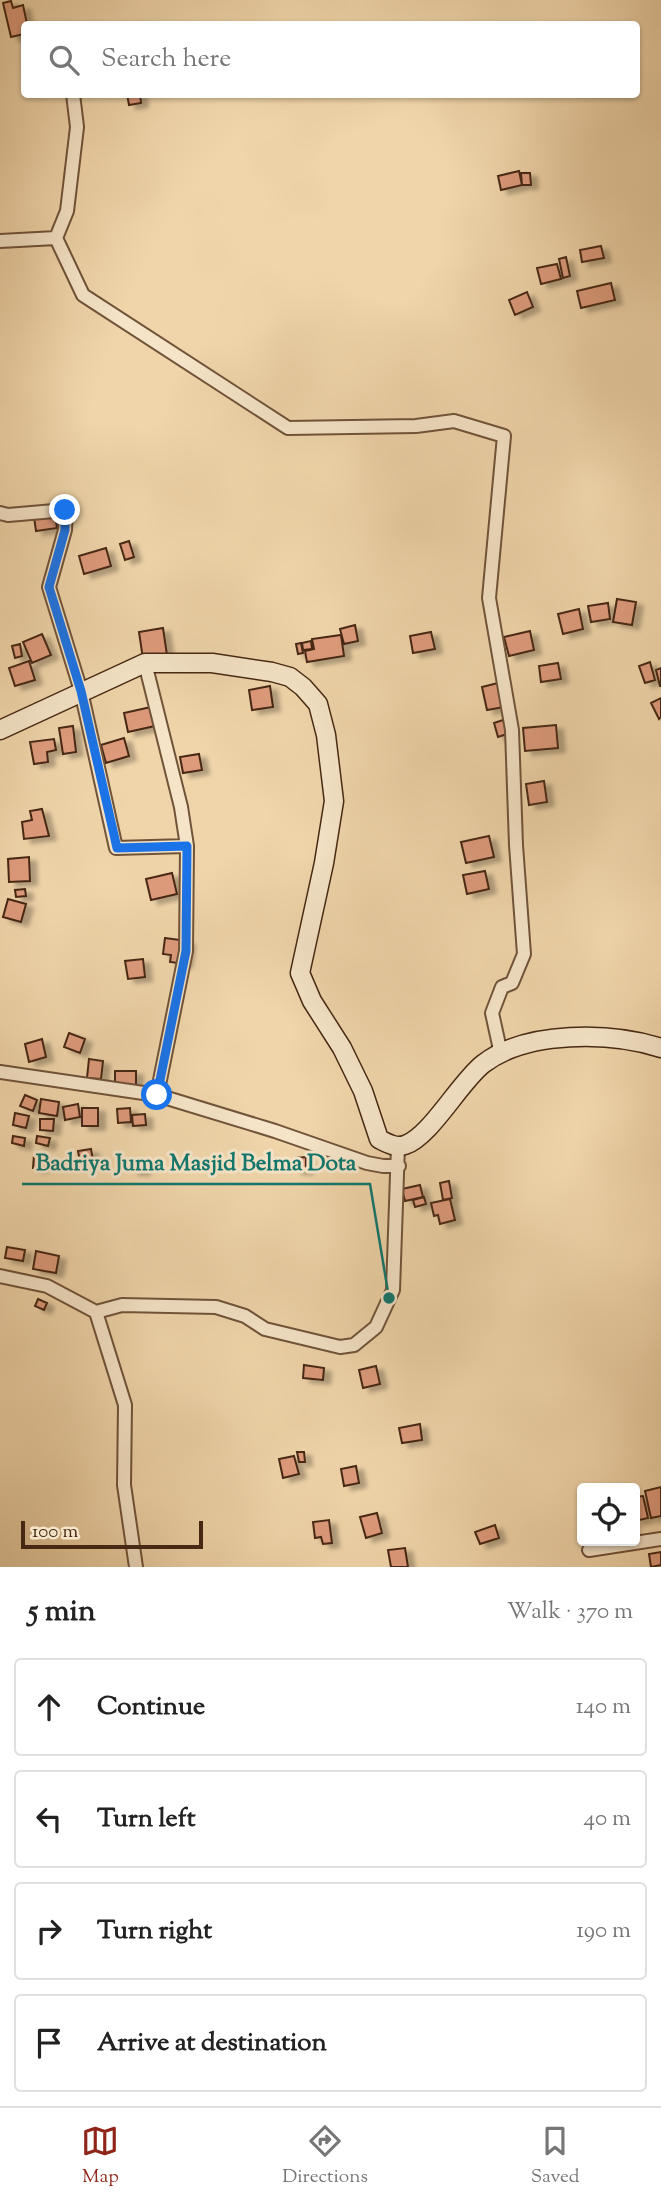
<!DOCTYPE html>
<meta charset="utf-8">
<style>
:root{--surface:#fff;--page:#f2f2f2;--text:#222;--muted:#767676;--line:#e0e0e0;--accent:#8f2418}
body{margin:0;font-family:"Sorts Mill Goudy",serif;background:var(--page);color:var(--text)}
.controls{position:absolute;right:21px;bottom:21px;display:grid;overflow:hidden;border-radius:7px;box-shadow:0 2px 5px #0004}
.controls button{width:63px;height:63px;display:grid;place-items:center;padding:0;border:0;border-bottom:2px solid var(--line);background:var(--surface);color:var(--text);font:35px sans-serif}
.scale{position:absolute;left:21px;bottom:18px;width:182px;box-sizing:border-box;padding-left:7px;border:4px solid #462813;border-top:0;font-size:19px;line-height:24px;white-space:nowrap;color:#462813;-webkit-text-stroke:5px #f5e4c8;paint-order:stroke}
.stop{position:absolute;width:21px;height:21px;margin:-16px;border:5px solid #1a73e8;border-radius:50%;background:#fff}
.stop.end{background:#1a73e8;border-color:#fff;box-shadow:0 2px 7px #0008}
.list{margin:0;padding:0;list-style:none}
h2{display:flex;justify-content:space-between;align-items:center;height:91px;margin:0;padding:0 28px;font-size:30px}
h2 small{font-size:23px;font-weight:400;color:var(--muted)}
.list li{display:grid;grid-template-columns:46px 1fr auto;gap:21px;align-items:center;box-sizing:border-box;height:98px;margin:0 14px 14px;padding:0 14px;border:2px solid var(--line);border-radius:7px}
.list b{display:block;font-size:26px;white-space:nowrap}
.list em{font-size:23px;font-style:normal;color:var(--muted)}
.icon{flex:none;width:38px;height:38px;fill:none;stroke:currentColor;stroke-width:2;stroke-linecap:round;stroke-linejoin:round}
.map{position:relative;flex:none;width:661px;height:1567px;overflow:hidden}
.search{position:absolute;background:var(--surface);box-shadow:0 2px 5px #0004;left:21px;right:21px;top:21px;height:77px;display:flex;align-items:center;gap:18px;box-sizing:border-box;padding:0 24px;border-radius:7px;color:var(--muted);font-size:26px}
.sheet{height:539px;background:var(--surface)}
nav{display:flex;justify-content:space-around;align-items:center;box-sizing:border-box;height:98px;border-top:2px solid var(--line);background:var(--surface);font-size:19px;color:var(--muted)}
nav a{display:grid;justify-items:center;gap:4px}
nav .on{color:var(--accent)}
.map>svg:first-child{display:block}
.building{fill:#de9b7c;stroke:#462813;stroke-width:2;filter:url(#shadow)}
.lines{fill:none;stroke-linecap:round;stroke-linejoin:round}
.minor-casing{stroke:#705339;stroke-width:16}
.secondary-casing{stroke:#462813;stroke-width:21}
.minor{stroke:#f5e4c8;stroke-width:12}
.secondary{stroke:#f5e4c8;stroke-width:18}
.route{stroke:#1a73e8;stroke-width:9}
.leader{fill:none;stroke:#0f766e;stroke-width:2.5}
.callout-dot{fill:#0f766e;stroke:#f5e4c8;stroke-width:2.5}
.callout-label{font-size:23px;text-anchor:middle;font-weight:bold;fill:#0f766e;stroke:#f5e4c8;stroke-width:6;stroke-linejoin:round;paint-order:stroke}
</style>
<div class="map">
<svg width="661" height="1567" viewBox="0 0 661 1567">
<defs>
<filter id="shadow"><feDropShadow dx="7" dy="4" stdDeviation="2" flood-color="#0004"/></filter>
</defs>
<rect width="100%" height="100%" fill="#f0d5aa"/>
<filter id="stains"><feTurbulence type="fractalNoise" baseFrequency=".00286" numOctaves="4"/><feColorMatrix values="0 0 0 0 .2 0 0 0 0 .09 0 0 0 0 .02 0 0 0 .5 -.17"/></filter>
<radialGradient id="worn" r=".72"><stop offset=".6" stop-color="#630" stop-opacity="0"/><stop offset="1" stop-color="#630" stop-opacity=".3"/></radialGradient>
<!-- building -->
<path class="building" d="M11,1L13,8L23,5L27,24H24V34L11,37L3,3Z
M127,94H140L141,103L129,105Z
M519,171L522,185L501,190L498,176Z
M521,173H530L531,185H522Z
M601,246L604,258L582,262L580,250Z
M566,257L570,276L563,278L559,259Z
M557,264L561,279L541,284L537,268Z
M611,283L615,300L581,308L577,291Z
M527,292L533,307L515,315L509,300Z
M55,514L57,528L36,531L34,517Z
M129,541L134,557L125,560L120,544Z
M106,548L111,566L84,574L79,556Z
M617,599L636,602L632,625L613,622Z
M608,603L610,619L591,622L588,606Z
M579,609L583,629L563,634L558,614Z
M355,625L358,641L344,644L340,629Z
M163,628L167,655L143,659L139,632Z
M530,631L534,650L509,656L504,637Z
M431,632L435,649L413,653L410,636Z
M42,634L51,655L32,663L23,642Z
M341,635L344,656L307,662L305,651L314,649L312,639Z
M311,641L312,649L303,650L302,643Z
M301,643L303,653L298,654L296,644Z
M20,644L22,656L15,658L12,646Z
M29,661L35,680L15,686L9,668Z
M650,662L655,680L645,683L639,666Z
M558,663L561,679L541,682L539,666Z
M661,668V686H660L656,670Z
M498,683L504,707L487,710L482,687Z
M270,686L273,707L252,710L249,690Z
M661,698V717L659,719L651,703Z
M151,707L155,726L128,732L124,713Z
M503,720L507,734L498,737L494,723Z
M556,725L558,748L525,751L523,728Z
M73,726L76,752L63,754L59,728Z
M124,738L129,756L106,763L101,745Z
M54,739L56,750L47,752L48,762L34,764L30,742Z
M199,754L202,770L183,773L180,757Z
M544,781L547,802L529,805L526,784Z
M42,809L49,836L24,839L22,822L32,820L30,811Z
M489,836L494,857L466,863L461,842Z
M29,857L30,881L9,882L8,859Z
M485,871L489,889L467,894L463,875Z
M172,873L177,894L151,900L146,879Z
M25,889L26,896L16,897L15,890Z
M8,899L26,904L21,922L3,917Z
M165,938L188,941L185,964L170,962L171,955L163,954Z
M143,959L145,977L128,979L125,961Z
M69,1033L85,1039L80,1053L64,1047Z
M42,1039L46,1057L29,1062L25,1044Z
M89,1059L103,1061L101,1079L87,1078Z
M115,1071H136V1086L115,1085Z
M25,1095L37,1100L33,1111L20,1106Z
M41,1099L59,1102L57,1116L39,1113Z
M78,1104L80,1117L65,1120L63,1107Z
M82,1108H98V1126H82Z
M130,1108L131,1122L118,1123L117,1109Z
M15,1113L29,1116L26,1128L13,1125Z
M145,1114L146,1125L133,1126L132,1115Z
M40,1119H54L53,1131L40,1130Z
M13,1136L25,1138L24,1146L12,1143Z
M37,1136L50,1138L48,1146L36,1143Z
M91,1149L93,1160L80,1162L78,1151Z
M34,1155H42L41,1168H33Z
M306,1157V1170H295V1158Z
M132,1165H144L143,1171H132Z
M449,1181L452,1198L443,1200L440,1183Z
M420,1185L423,1197L405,1201L402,1189Z
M424,1197L426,1204L415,1207L413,1200Z
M450,1199L455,1220L440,1224L438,1215L434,1216L431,1203Z
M7,1247L25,1250L23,1261L5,1258Z
M36,1251L59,1256L56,1273L33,1269Z
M38,1299L47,1303L44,1310L35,1306Z
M304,1365L324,1368L323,1380L303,1378Z
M376,1366L380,1384L363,1388L359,1370Z
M420,1424L422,1440L402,1443L399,1428Z
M297,1452H304L305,1462H299Z
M294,1456L299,1474L283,1478L279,1459Z
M356,1466L359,1483L344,1486L341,1469Z
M661,1487V1516L651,1518L645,1491Z
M643,1496L648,1518L635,1521V1497Z
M377,1513L382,1533L366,1538L360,1517Z
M329,1520L332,1543L323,1544L321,1537L315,1538L313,1522Z
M495,1525L499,1538L480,1544L475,1532Z
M405,1548L408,1567H391L388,1550Z
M661,1552V1565L651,1567L649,1554Z"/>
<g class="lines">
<!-- minor casing -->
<g class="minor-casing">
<path id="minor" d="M73,94L77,127L67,211L56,238L83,295L288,428L416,426L454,421L504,436L489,598L512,730L516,845L524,954L512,983L502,987L492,1013L501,1054
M0,241L56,238
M0,513L8,515L66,510L65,530L49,587L81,691L116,848L187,846
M145,663L181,807L187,846L186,951L157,1095
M0,1072L157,1095L275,1131L367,1163L383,1166H399
M0,1276L47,1286L96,1312L122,1305L216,1307L245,1316L265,1329L340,1347L354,1345L376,1327L393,1290L398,1146
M96,1312L125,1405L124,1485L136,1567
M589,1550L661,1539"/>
</g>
<!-- secondary casing -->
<g class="secondary-casing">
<path id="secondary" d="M0,730L145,663H212L272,672L290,677L303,687L318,704L326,735L334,801L324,863L300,973L312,1001L342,1048L363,1091L379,1139C387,1143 395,1148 405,1145C430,1137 460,1082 483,1064C527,1030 611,1032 661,1048"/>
</g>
<!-- minor -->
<use href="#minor" class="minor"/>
<!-- secondary -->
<use href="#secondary" class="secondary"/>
</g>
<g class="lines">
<!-- route -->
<path class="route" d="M65,510V530L49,587L81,691L117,848L187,846L186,951L157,1095"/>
</g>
<!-- callouts -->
<path class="leader" d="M389 1298L370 1184H22"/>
<circle class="callout-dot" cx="389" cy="1298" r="7"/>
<g class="callout-label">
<text x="196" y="1170">Badriya Juma Masjid Belma Dota</text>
</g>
<rect width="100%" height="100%" filter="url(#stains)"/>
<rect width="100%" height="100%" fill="url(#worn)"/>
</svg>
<div class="controls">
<button><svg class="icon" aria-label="locate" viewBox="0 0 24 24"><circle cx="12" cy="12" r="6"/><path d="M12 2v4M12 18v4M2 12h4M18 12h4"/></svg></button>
</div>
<div class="scale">100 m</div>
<div class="stop" style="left:157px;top:1095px"></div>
<div class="stop end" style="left:65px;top:510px"></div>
<div class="search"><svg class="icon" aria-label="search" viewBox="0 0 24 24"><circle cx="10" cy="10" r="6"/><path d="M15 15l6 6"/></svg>Search here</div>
</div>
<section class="sheet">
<h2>5 min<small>Walk · 370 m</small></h2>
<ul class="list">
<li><svg class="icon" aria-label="ahead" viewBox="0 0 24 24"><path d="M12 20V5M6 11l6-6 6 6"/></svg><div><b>Continue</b></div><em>140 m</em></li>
<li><svg class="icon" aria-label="left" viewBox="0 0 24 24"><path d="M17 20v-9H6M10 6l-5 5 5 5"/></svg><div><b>Turn left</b></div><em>40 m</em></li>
<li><svg class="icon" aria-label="right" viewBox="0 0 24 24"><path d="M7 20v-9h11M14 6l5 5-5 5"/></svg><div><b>Turn right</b></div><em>190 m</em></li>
<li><svg class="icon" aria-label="arrive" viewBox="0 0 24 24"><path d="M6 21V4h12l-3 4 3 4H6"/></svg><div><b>Arrive at destination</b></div></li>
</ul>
</section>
<nav>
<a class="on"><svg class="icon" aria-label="map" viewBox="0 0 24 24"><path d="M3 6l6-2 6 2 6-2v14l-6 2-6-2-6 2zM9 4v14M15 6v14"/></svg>Map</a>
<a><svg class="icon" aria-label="directions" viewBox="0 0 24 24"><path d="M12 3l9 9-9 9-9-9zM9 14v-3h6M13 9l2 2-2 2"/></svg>Directions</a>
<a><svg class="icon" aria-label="saved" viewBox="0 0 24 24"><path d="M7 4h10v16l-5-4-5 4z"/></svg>Saved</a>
</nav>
